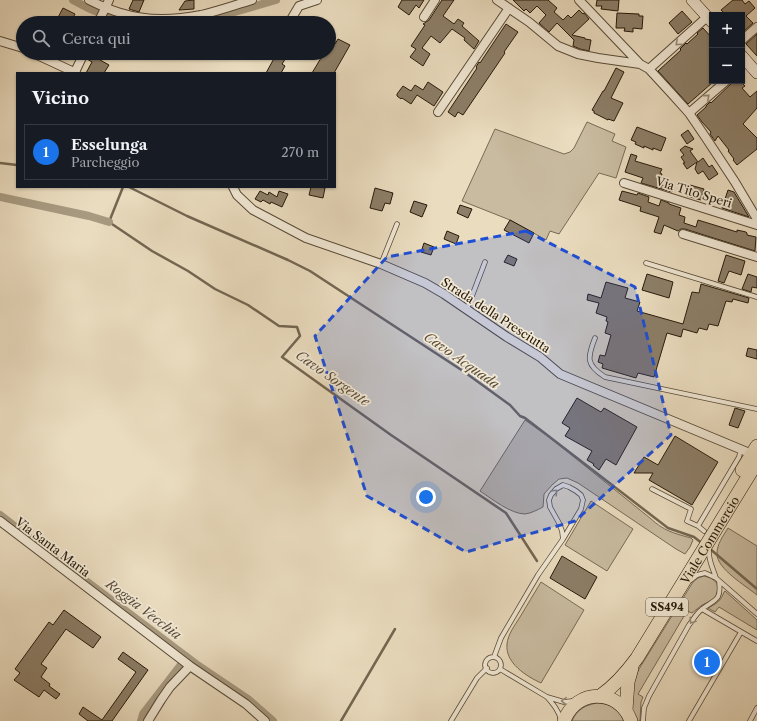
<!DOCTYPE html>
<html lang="it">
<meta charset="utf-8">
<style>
:root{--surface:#171b24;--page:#242831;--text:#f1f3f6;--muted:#9ea1a6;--line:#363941;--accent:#1a73e8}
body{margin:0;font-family:"Libre Caslon Text",serif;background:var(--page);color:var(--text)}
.controls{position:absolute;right:12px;top:12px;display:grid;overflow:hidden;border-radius:0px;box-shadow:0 1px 3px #0004}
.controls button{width:36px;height:36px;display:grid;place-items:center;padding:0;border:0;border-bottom:1px solid var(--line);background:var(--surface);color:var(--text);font:20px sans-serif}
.you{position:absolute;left:426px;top:497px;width:14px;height:14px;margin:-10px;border:3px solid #fff;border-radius:50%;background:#1a73e8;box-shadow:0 0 0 6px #1a73e833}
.badge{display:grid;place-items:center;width:26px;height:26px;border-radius:50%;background:var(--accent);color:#fff;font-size:13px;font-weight:700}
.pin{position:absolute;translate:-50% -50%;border:2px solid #fff;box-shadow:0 1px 4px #0006}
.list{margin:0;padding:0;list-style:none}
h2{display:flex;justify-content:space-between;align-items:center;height:52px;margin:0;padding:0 16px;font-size:17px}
h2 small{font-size:13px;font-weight:400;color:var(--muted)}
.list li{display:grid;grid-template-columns:26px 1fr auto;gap:12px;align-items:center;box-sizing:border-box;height:56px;margin:0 8px 8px;padding:0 8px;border:1px solid var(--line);border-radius:0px}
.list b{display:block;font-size:15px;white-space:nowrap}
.list p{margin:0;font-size:13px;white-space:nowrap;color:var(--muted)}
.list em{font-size:13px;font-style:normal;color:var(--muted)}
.icon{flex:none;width:22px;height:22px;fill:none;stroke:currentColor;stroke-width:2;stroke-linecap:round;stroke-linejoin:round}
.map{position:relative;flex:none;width:757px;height:721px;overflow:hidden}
.search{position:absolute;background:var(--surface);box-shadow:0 1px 3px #0004;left:16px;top:16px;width:320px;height:44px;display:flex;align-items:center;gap:10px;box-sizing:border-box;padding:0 14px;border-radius:22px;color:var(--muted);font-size:15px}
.panel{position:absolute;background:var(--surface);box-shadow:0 1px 3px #0004;left:16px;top:72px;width:320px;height:116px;border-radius:0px}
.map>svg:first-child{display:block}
.green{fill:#c9bba0;stroke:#786a54}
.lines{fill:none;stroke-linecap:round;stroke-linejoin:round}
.stream{stroke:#736651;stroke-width:2.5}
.canal{stroke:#a79a81;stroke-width:8}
.building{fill:#8c7e68;stroke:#261909}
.lane-casing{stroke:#574a36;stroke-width:5.5}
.street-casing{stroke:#574a36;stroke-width:10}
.secondary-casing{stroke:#261909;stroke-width:12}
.primary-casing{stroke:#261909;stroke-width:14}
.lane{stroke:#f1e8d5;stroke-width:4}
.street{stroke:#f1e8d5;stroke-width:8}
.secondary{stroke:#f1e8d5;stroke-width:11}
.primary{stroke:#eadcbf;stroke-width:13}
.oneway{stroke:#968b79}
.marked{fill:#1d4ed8;fill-opacity:0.2;stroke:#1d4ed8;stroke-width:3;stroke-dasharray:8 5;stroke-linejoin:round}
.labels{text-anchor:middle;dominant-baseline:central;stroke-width:3.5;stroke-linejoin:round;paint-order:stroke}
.shield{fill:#f1e8d5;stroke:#635746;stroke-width:1}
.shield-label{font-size:11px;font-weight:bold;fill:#261909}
.street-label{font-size:12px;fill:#261909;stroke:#f1e8d5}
.water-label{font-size:13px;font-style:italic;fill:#5a4d39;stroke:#f1e8d5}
</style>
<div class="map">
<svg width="757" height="721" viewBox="0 0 757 721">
<rect width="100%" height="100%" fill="#eadcbf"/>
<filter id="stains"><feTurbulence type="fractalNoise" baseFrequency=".005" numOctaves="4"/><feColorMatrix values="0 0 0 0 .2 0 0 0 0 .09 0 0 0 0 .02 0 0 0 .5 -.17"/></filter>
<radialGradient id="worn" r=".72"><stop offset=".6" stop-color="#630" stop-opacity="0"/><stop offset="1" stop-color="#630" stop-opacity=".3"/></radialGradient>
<!-- green -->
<path class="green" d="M587,122L615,134L612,141L626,147L616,178L599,173L559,234L550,231L546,240L510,220L462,201L495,129L564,154L570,152L574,148Z
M525,420L549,437L650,518C664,531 673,533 691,538L693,540L690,547L685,554L676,549L578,483L567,478L559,479L552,485L544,494L543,507C537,510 532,513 525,514C511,514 492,499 480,491Z
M591,501L633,529L607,571L565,545Z
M728,528L757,546V595C746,586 717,569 717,554C717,544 723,536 728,528Z
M704,576L711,578L717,583L718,589L716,596L711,601L702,605L692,613L687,611L638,694L643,697L641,702L640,721H635L631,705L634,679L639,669L693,582L698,578Z
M541,582L584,610L541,683C526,676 505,663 507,644C508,634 515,625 520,617C527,605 534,594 541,582Z
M725,591L757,620V630L719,607L715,612L708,608C716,604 721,601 724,592Z
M597,703C611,704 618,708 624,721H572C577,709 586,705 597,703Z"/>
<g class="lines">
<!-- stream -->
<path class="stream" d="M0,163L17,165
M123,187L109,222L152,251L188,271L215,289L248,305L279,326L297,327L300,336L282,357L391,435L506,513L537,561
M129,187L187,216L288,260L310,271L463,371L510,405L520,416L525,418L668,528L694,537L703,544
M709,548L757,589
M341,721L395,629"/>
<!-- canal -->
<path class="canal" d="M73,0C92,11 112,19 134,23
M193,23L224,15L276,0
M0,197L89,216L109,222
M0,515L62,563L196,664L248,699L273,721
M141,721L143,714L187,657"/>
</g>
<!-- building -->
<path class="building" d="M133,0H144L139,12L129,9Z
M194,0V9L179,10L185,1Z
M402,0H424L419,8L416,5L409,15L398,7Z
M442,0H454L443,16L454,24L458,19L464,23L462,26L479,41L474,49L464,40L465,38L452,29L440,43L431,36L422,48L430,54L423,66L410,57L416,49L411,46L425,25L423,24L429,20Z
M513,0H548L557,8L554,12L563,20L568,15L571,18L579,10L583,14L584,13L589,19L572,35L585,38V39L591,40L589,51L580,49L573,46L574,40L557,23L549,32L539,23L546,15L537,6L530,13L526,9L524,11Z
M597,0H619L618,11L601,9L602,6H596Z
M733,0H742L745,4L749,1L755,8L746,16L753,23L743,32L742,30V15H726L721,10Z
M63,8L75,14L70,23H55Z
M682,11L692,22L678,34L669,23Z
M617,13L639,14V16H643L642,29L633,28V32L624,31L625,28H616Z
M506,24L518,32L504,52L505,53L463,115L458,112L455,117L448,112L477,68L476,67L479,62L480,63Z
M703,28L712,38V83L688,104L658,71L681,50L680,49L686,43L687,44L698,34L697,33Z
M757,34V56L746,44Z
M338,39L350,45L334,73H312L324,53H329V41L335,44Z
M89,53H96L102,57L100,60L109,65L104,73H86L92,62L87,59Z
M277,53H289L282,64L285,66L281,73H266Z
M616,68L624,72L611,98L623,103L614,121L608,119V120L594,113V111L592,110L603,91H604Z
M734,81H740L745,86L742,88L750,97L757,91V108L743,124L757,138V149L737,165L733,160L734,159L728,151L729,150L718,136L715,141L710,134L711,132L702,122L697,115L706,107V106L710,102L711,103Z
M428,82L443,92L434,106L417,95L411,104L402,98L401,99L397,96V94L403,86L411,91L415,85L423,90Z
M637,127L666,138L661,151L653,148V150L644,146V148L635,144L636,142L631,140Z
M688,130L694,139L687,144L681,135Z
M685,146L693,149L690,151L698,162L703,158L709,167L712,165L718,174L709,180L703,171L698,174L695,169L697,162L687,169L683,163H685L681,157L684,155L680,150Z
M631,154L637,156L635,161L662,169L660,173L662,174L659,184L674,189L672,192L641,183L643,178L625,172Z
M690,185L704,189L701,200L687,196Z
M311,187H320L325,188L323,198L309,195Z
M375,188L393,193L390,204L385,203L382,211L370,208Z
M728,190L734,192L749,217L722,208Z
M260,191L268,195L269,192L277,197L279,191L288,194L282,207L271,202L270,204L263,200L261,202L255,199Z
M622,191L637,195L638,193L649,197L648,202L659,206L661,200L669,203V204L681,208L679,215L685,217L684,223L696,227L698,220L737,232V230L746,232L747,233V235L756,237L755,251L685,229H681L678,231L664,225L661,234L654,232L659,217L640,211L641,207L619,200Z
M414,201L427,205L422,217L410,212Z
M460,205L472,209L468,218L457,213Z
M510,220L534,233L529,243L504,230Z
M447,231L459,236L456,244L444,239Z
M424,243L434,247L431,255L421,252Z
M508,255L517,259L514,266L504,262Z
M726,255L745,261L741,275L729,271L724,283L718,281Z
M647,274L673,282L669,298L642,290Z
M748,274L757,277V288L752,287L751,292L742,289Z
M606,282L628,288L625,298L640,302L637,311L683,324L692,292L699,293L701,284L749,298L748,303L733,299L732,302L726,301L718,326L709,324L707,330L699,328L697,333L683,329L681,337L667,333L654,377L638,373L636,378L602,368L603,364L598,362L600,355L605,356L611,335L605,333L608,322L606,321L607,317L596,313L599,303L587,300L588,294L601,298Z
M748,348L757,350V359L746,356Z
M577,398L601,412L604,408L637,427L616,465L606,459L599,470L593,465L594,464L587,460L592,451L565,436L570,428L562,423Z
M735,408L745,411L738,428L729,425Z
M675,436L718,462L692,505L649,480L653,473H634L644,457L658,465Z
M562,556L597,577L585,599L550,578Z
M64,610L101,637L93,648L66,629L41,664L47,668L41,677L50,684L49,686L60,694L56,699L44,690L39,697L14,680L20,673L15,669L49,622L53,625Z
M123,652L148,670L112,721H88L79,714L83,707L102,720L136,672L118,659Z"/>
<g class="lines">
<!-- lane casing -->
<g class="lane-casing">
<path id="lane" d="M646,263L757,297
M381,264L397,224
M467,309L485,262
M595,338C587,358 586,365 605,377L757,409
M652,489L691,509L687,521L698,526
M704,531L698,526L739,457L741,449
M709,550C708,560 713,568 716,578
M691,580L697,575L705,573L716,578L757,614
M702,609L757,641
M494,657L501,638L538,575L563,539L581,509L583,500L581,495L576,491L569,487L563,485L556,489L551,495L549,500L550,507L559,523L562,531L563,539
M485 665a8 8 0 1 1 16 0a8 8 0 1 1-16 0Z
M500,669L547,697L564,702L573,701
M547,697C553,704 559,711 561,720
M451,721L477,678L487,668
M643,721L644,708L649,696L689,625C693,620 696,614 701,610C714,599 722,602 719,581
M689,721L741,632
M750,721L757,708"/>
</g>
<!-- street casing -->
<g class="street-casing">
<path id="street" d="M89,0C99,5 110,10 121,13C146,21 175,20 201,15C218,11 235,5 252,0
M497,0L529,22L558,46L578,54L598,58L640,64L649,69L672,94L689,113L706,138L735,182L757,219
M579,0L640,64
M424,17L435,0
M98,23L109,0
M289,23L299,6L317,0
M742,40L757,27
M0,41L23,48
M33,53L76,73
M649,69L707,17
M75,72L84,53
M438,112L509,8
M689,113L726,81
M624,183L757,225
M233,187L237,195L253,210L306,238L381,264L425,283L444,294L507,337L540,357L560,374L752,454
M683,234L757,257
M0,521L190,666L246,704L265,721
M148,721L161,700L170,687L190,666"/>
</g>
<!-- secondary casing -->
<g class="secondary-casing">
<path id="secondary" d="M692,0L712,22
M742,56L757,73"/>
</g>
<!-- primary casing -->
<g class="primary-casing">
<g id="primary">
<path d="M742,470L757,446"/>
<path id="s1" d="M600,696C616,685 626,673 637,658L757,462"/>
<path d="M626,710L628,682L632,668"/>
<path d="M564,721C576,688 619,688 631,721"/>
</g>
</g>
<!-- lane -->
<use href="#lane" class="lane"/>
<!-- street -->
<use href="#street" class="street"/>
<!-- secondary -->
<use href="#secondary" class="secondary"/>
<!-- primary -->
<use href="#primary" class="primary"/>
</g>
<!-- one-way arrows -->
<defs><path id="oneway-chevron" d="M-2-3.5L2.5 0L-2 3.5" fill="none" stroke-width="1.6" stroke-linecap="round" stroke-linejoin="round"/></defs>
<g class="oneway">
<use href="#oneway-chevron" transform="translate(678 43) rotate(138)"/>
<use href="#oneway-chevron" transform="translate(707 97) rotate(-41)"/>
<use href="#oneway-chevron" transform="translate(555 492) rotate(-46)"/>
<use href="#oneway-chevron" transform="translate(692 621) rotate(124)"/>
<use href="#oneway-chevron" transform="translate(564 701) rotate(-177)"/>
</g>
<!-- marked area -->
<path class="marked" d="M526,231L635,287L671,435L575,521L466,552L367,496L315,336L387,257Z"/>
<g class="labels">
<!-- shield labels -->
<rect class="shield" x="646" y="598" width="42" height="18" rx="3"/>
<g class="shield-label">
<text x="667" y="607">SS494</text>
</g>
<!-- street labels -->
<g class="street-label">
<text transform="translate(694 192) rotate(17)">Via Tito Speri</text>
<text transform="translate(496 315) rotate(33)">Strada della Presciutta</text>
<text stroke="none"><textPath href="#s1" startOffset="192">Viale Commercio</textPath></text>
<text transform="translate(53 547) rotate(37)">Via Santa Maria</text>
</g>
<!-- water labels -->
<g class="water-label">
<text transform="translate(462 360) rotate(35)">Cavo Acquada</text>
<text transform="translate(333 378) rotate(35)">Cavo Sorgente</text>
<text transform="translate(144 609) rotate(37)">Roggia Vecchia</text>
</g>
</g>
<rect width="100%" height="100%" filter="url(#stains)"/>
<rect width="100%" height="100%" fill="url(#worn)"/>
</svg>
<div class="controls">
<button>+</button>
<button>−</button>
</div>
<div class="you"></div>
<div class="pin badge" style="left:707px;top:662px">1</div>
<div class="search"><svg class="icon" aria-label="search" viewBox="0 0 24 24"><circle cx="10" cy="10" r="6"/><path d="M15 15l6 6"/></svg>Cerca qui</div>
<section class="panel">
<h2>Vicino<small></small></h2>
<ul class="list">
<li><span class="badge">1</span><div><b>Esselunga</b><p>Parcheggio</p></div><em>270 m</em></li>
</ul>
</section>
</div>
